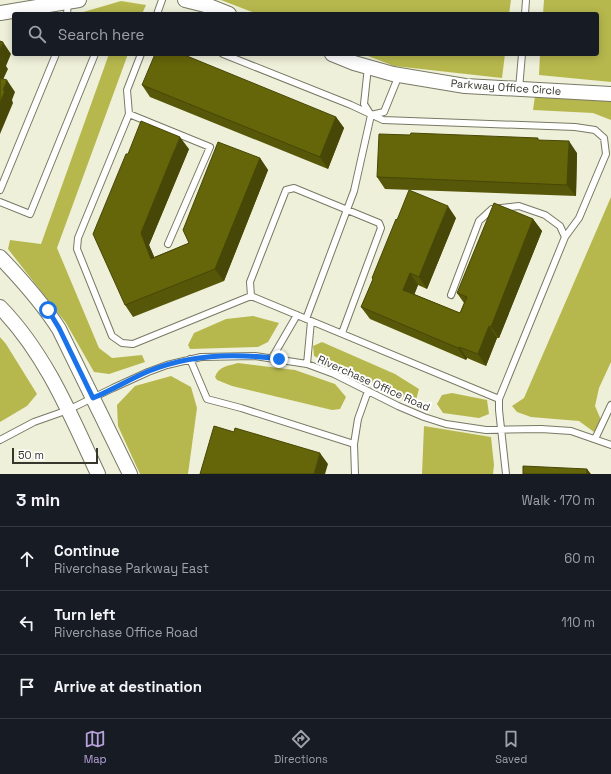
<!DOCTYPE html>
<meta charset="utf-8">
<style>
:root{--surface:#171b24;--page:#242831;--text:#f1f3f6;--muted:#9ea1a6;--line:#363941;--accent:#b6a1d8}
body{margin:0;font-family:"Space Grotesk",sans-serif;background:var(--page);color:var(--text)}
.scale{position:absolute;left:12px;bottom:10px;width:86px;box-sizing:border-box;padding-left:4px;border:2px solid #36362d;border-top:0;font-size:11px;line-height:14px;white-space:nowrap;color:#36362d;-webkit-text-stroke:3px #fff;paint-order:stroke}
.stop{position:absolute;width:12px;height:12px;margin:-9px;border:3px solid #1a73e8;border-radius:50%;background:#fff}
.stop.end{background:#1a73e8;border-color:#fff;box-shadow:0 1px 4px #0008}
.list{margin:0;padding:0;list-style:none}
h2{display:flex;justify-content:space-between;align-items:center;height:52px;margin:0;padding:0 16px;font-size:17px}
h2 small{font-size:13px;font-weight:400;color:var(--muted)}
.list li{display:grid;grid-template-columns:26px 1fr auto;gap:12px;align-items:center;box-sizing:border-box;height:64px;padding:0 16px;border-top:1px solid var(--line)}
.list b{display:block;font-size:15px;white-space:nowrap}
.list p{margin:0;font-size:13px;white-space:nowrap;color:var(--muted)}
.list em{font-size:13px;font-style:normal;color:var(--muted)}
.icon{flex:none;width:22px;height:22px;fill:none;stroke:currentColor;stroke-width:2;stroke-linecap:round;stroke-linejoin:round}
.map{position:relative;flex:none;width:611px;height:474px;overflow:hidden}
.search{position:absolute;background:var(--surface);box-shadow:0 2px 10px #0003;left:12px;right:12px;top:12px;height:44px;display:flex;align-items:center;gap:10px;box-sizing:border-box;padding:0 14px;border-radius:4px;color:var(--muted);font-size:15px}
.sheet{height:244px;background:var(--surface)}
nav{display:flex;justify-content:space-around;align-items:center;box-sizing:border-box;height:56px;border-top:1px solid var(--line);background:var(--surface);font-size:11px;color:var(--muted)}
nav a{display:grid;justify-items:center;gap:2px}
nav .on{color:var(--accent)}
.map>svg:first-child{display:block}
.forest{fill:#b6b84d}
.lines{fill:none;stroke-linecap:round;stroke-linejoin:round}
.service-casing{stroke:#787964;stroke-width:8}
.tertiary-casing{stroke:#787964;stroke-width:16}
.service{stroke:#fff;stroke-width:6}
.tertiary{stroke:#fff;stroke-width:14}
.wall{fill:#575709}
.shaded-wall{fill:#474707}
.building{fill:#65650a;stroke:#474707}
.route{stroke:#1a73e8;stroke-width:5}
.labels{text-anchor:middle;dominant-baseline:central;stroke-width:4;stroke-linejoin:round;paint-order:stroke}
.street-label{font-size:11px;fill:#36362d;stroke:#fff}
</style>
<div class="map">
<svg width="611" height="474" viewBox="0 0 611 474">
<rect width="100%" height="100%" fill="#eff0d9"/>
<!-- forest -->
<path class="forest" d="M221,0H511L509,14H257Z
M544,0H611V82L539,75L540,54H597V14H543Z
M121,1L146,5L142,14H80V13Z
M109,54H128L57,248L99,348L112,358L142,355L145,362L109,374L94,372L66,323L8,249L10,240L41,244Z
M363,54H505L502,78L394,66Z
M535,96L611,100V120L593,113L533,110Z
M611,197V362L599,388L595,406L601,420L594,432L579,421L531,417L517,412L512,406L524,398Z
M253,316L279,323L268,342L258,347L190,349L188,345L194,333L226,319Z
M0,337L6,344L37,394L27,406L0,422Z
M322,342L395,374L419,389L416,400L407,402L314,356L313,346Z
M238,363L295,370L335,384L346,397L340,409L332,410L232,386L217,380L215,377C219,366 228,366 238,363Z
M171,376L191,387L197,408L188,474H140L118,426L117,405L135,386Z
M452,393L487,400L489,414L479,418L443,413L437,404L442,395Z
M424,426L491,437L494,465L493,474H422Z"/>
<g class="lines">
<!-- service casing -->
<g class="service-casing">
<path id="service" d="M67,14L68,2
M157,14L162,0
M525,14L526,0
M141,54L127,90L129,114L78,238L77,249L112,336L122,343L133,344L251,296L499,399L565,237L560,226L545,215L519,206L492,209L479,221L451,295
M223,54L351,105L383,120L575,127L595,130L604,138L606,154L579,218L565,237
M368,67L364,104L371,115L384,112L399,75
M519,89L522,54
M129,114L210,147L168,244
M0,190L56,54
M0,202L30,214L95,54
M251,296L250,282L286,190L294,188L379,223L381,228L342,333
M306,319L354,191L371,115
M272,358L297,315
M190,359L207,399L241,408L354,444L358,419L368,391
M307,364L311,321
M499,399V410L506,474
M595,439L611,405
M0,440L34,422L68,410L113,388L148,372L167,365L201,357L255,356L307,364L334,374L398,406L424,417L446,424L486,430L541,429L571,431L611,445
M354,444L355,474"/>
</g>
<!-- tertiary casing -->
<g class="tertiary-casing">
<path id="tertiary" d="M185,0L209,6L229,14
M0,13L79,0
M332,54L354,63L393,74L465,86L611,94
M0,257C22,280 42,302 59,329L130,474
M0,307C46,354 71,416 98,474"/>
</g>
<!-- service -->
<use href="#service" class="service"/>
<!-- tertiary -->
<use href="#tertiary" class="tertiary"/>
</g>
<!-- wall -->
<path class="wall" d="M142,85L336,117L344,128L328,169L150,97Z
M539,140L577,153L576,196L385,189L377,177Z
M189,149L149,245L154,257L189,243L260,158L268,170L224,281L133,317L125,305L128,154Z
M456,218L427,289L418,285L414,294L460,313L464,303L457,293L533,219L542,231L499,338H497L486,366L467,358L466,360L370,319L361,307L373,280L372,278Z"/>
<!-- shaded-wall -->
<path class="shaded-wall" d="M3,42L11,54L6,66L8,69L0,86V50Z
M7,80L15,92L12,100L13,103L0,134V103L3,90Z
M336,117L344,128L328,169L320,157Z
M180,137L189,149L149,245L160,270L151,259L141,233Z
M569,141L577,153L576,196L567,185Z
M260,158L268,170L224,281L215,269Z
M448,206L456,218L427,289L419,277Z
M533,219L542,231L499,338L491,327Z
M410,273L418,285L412,301L403,290Z
M489,326L497,338L486,366L478,354Z
M459,347L467,358L466,360L458,348Z
M320,453L328,464L325,474H314Z
M587,469L591,474H587Z"/>
<!-- building -->
<path class="building" d="M0,41L3,42L0,50Z
M155,54H182L336,117L320,157L142,85Z
M0,78L7,80L3,90L5,91L0,103Z
M141,121L180,137L141,233L151,259L189,243L183,230L218,142L260,158L215,269L125,305L93,234L126,154H128Z
M411,133L538,138V140L569,141L567,185L377,177L379,134L410,135Z
M409,190L448,206L419,277L410,273L403,290L460,313L467,297L457,293L494,203L533,219L491,327L489,326L478,354L459,347L458,348L361,307L373,279L372,278L396,219L397,220Z
M214,426L234,432L235,428L320,453L314,474H200Z
M523,466L587,469V474H523Z"/>
<g class="lines">
<!-- route -->
<path class="route" d="M48,310L59,328L93,398C112,390 130,379 149,371C190,354 236,353 279,359"/>
</g>
<g class="labels">
<!-- street labels -->
<g class="street-label">
<text transform="translate(506 87) rotate(4)">Parkway Office Circle</text>
<text transform="translate(374 383) rotate(24)">Riverchase Office Road</text>
</g>
</g>
</svg>
<div class="scale">50 m</div>
<div class="stop" style="left:48px;top:310px"></div>
<div class="stop end" style="left:279px;top:359px"></div>
<div class="search"><svg class="icon" aria-label="search" viewBox="0 0 24 24"><circle cx="10" cy="10" r="6"/><path d="M15 15l6 6"/></svg>Search here</div>
</div>
<section class="sheet">
<h2>3 min<small>Walk · 170 m</small></h2>
<ul class="list">
<li><svg class="icon" aria-label="ahead" viewBox="0 0 24 24"><path d="M12 20V5M6 11l6-6 6 6"/></svg><div><b>Continue</b><p>Riverchase Parkway East</p></div><em>60 m</em></li>
<li><svg class="icon" aria-label="left" viewBox="0 0 24 24"><path d="M17 20v-9H6M10 6l-5 5 5 5"/></svg><div><b>Turn left</b><p>Riverchase Office Road</p></div><em>110 m</em></li>
<li><svg class="icon" aria-label="arrive" viewBox="0 0 24 24"><path d="M6 21V4h12l-3 4 3 4H6"/></svg><div><b>Arrive at destination</b></div></li>
</ul>
</section>
<nav>
<a class="on"><svg class="icon" aria-label="map" viewBox="0 0 24 24"><path d="M3 6l6-2 6 2 6-2v14l-6 2-6-2-6 2zM9 4v14M15 6v14"/></svg>Map</a>
<a><svg class="icon" aria-label="directions" viewBox="0 0 24 24"><path d="M12 3l9 9-9 9-9-9zM9 14v-3h6M13 9l2 2-2 2"/></svg>Directions</a>
<a><svg class="icon" aria-label="saved" viewBox="0 0 24 24"><path d="M7 4h10v16l-5-4-5 4z"/></svg>Saved</a>
</nav>
